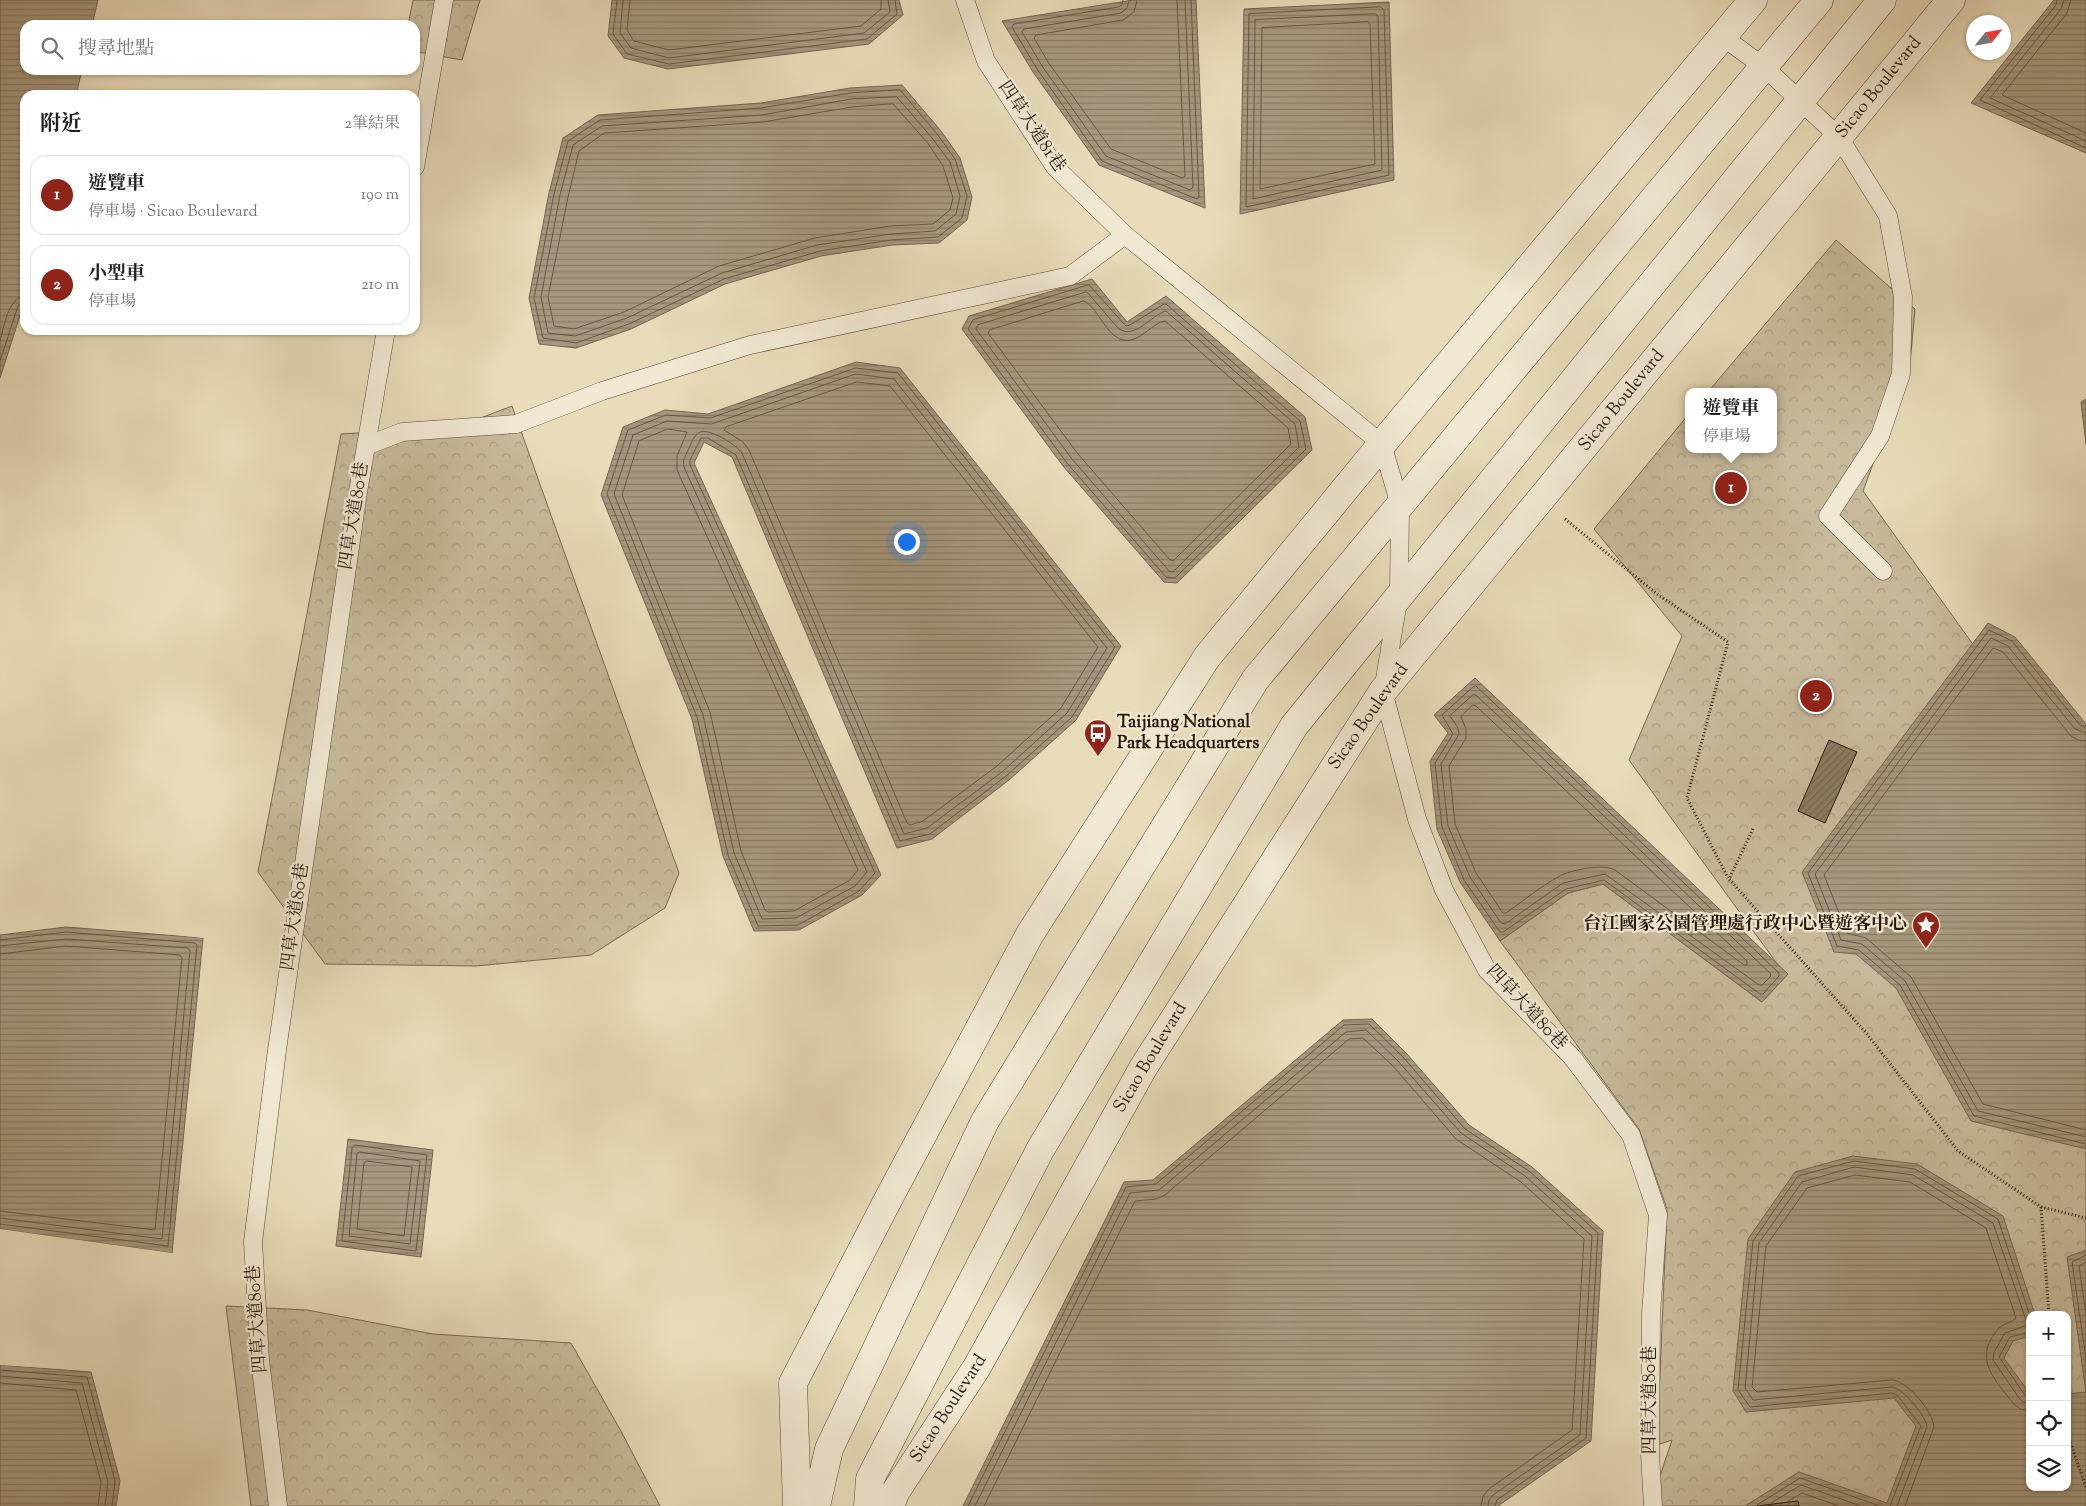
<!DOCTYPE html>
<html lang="zh-TW">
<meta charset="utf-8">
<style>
:root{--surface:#fff;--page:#f2f2f2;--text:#202124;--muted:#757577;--line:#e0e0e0;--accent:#8f2418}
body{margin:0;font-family:"Sorts Mill Goudy","Noto Serif TC",serif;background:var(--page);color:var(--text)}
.controls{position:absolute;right:15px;bottom:15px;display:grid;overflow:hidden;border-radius:10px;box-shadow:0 1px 4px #0004}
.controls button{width:45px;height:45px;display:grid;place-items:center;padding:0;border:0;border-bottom:1px solid var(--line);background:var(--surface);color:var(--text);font:25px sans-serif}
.compass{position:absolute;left:1966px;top:15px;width:45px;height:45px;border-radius:50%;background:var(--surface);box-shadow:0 1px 4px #0004;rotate:59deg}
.you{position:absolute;left:906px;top:541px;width:18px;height:18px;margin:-12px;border:4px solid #fff;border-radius:50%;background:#1a73e8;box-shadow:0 0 0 8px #1a73e833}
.badge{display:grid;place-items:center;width:32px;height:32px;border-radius:50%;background:var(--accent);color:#fff;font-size:16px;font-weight:700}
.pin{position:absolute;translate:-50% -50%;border:2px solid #fff;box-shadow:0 1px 5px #0006}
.popup{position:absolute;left:1685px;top:388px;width:92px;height:65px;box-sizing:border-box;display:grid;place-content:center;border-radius:10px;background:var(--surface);filter:drop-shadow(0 1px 4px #0005);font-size:16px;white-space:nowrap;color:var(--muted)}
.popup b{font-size:19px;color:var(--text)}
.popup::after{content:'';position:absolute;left:50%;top:100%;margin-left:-10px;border:10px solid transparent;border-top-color:var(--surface)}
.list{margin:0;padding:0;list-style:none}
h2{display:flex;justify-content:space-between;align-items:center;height:65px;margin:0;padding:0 20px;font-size:21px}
h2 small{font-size:16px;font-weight:400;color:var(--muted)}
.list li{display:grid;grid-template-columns:32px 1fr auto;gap:15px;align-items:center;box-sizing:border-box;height:80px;margin:0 10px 10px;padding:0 10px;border:1px solid var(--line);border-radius:15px}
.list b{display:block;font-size:19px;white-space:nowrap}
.list p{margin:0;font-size:16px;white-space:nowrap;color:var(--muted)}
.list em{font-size:16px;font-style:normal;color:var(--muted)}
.icon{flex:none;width:28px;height:28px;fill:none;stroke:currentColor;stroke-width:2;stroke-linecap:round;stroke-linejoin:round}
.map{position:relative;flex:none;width:2086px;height:1506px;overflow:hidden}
.search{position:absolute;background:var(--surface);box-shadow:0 1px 4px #0004;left:20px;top:20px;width:400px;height:55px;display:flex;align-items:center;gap:12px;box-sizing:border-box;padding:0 18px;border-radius:15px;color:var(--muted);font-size:19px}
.panel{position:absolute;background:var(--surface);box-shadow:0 1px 4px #0004;left:20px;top:90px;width:400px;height:245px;border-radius:15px}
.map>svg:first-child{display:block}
.forest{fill:url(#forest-crowns);stroke:#776853;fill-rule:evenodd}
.water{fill:url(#water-rules);stroke:#736450}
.pier{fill:#e8dbb9}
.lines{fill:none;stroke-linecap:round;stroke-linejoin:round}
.shore{stroke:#665844;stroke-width:1}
.building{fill:url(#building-hatch);stroke:#27170b}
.service-casing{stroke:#574836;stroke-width:19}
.tertiary-casing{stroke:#574836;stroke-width:29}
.path{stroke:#27170b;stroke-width:3;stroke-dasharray:1 2.5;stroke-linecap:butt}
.service{stroke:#f0e8d2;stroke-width:18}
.tertiary{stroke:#f0e8d2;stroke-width:28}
.labels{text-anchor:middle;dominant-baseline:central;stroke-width:4.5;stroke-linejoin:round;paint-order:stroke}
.street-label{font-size:18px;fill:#27170b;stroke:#f0e8d2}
.poi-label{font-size:18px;font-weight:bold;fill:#27170b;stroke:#f0e8d2;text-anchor:start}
</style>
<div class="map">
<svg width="2086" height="1506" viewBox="0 0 2086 1506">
<defs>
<pattern id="forest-crowns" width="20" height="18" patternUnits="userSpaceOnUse" patternTransform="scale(1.25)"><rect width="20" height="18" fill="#c7ba9b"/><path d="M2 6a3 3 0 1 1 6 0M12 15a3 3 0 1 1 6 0" fill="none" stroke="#ab9f84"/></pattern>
<pattern id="water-rules" width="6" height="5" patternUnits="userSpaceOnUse" patternTransform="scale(1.25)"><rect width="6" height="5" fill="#a6987e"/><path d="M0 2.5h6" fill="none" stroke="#877b65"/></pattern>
<pattern id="building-hatch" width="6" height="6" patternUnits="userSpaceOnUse" patternTransform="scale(1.25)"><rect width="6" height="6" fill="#8b7d65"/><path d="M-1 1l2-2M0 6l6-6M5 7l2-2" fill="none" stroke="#726551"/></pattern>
</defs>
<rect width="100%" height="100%" fill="#e8dbb9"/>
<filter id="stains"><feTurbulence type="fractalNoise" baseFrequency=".004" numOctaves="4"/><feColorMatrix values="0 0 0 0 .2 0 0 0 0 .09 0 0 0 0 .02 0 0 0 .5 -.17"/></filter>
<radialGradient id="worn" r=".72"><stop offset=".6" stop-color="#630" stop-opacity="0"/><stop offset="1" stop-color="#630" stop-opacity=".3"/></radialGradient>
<!-- forest -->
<path class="forest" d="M413,0H480L462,60L418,52L415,49V25H408Z
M1836,240L1915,309L1910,364L1863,491L2086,802V1506H1650L1672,1440L1657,1445L1667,1209L1639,1129L1500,941L1568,893L1603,884L1762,1002L1786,976L1629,760L1682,636L1594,529L1688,415V449H1774V392H1708ZM2030,1315H2067V1487H2030Z
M512,406L679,873L665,908L591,955L476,966L325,964L258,872L341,434L457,427Z
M226,1306L307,1310L433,1334L571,1343L622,1433L660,1506H251Z"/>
<!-- water -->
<path class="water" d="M0,0H98L92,25H25V70H82L76,95H25V300L0,378Z
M612,0H899L903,15L869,44L668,69L624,58L608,36Z
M1133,0H1196L1205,208L1099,165L1033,72L1002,21Z
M2054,0H2086V153L1971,103Z
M1389,2L1394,180L1240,214L1244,9Z
M902,85L941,131L960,158L972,197L967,220L939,243L892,245L821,256L725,284L631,329L576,348L539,344L529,298L549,193L563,138L598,115L761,103L850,88Z
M1092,279L1127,322L1166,296L1305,417L1312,450L1177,583L1164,582L1063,466L962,329L969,316Z
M856,362L900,368L1121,646L1076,720L1009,780L932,839L897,848L732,457L704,442L694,463L881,875L862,895L799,930L754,931L723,856L692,719L601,495L623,427L665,410L708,414Z
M2086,399V444L2081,402Z
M1988,623L2015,637L2086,724V1149L1971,1121L1896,988L1856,954L1834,952L1802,872Z
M1475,678L1788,974L1762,1002L1603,884L1568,893L1500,941L1460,882L1437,829L1430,761L1448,733L1434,715Z
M66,927L203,938L172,1253L0,1229V935Z
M1372,1019L1406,1053L1469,1125L1532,1167L1603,1231L1591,1441L1498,1506H963L1124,1182L1153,1180L1343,1020Z
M348,1139L433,1150L421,1257L336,1246Z
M1853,1156L1917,1164L2003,1216L2035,1315H2030V1336L2013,1341L2004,1358L2030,1394V1487H2067V1394L2086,1392L2067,1257L2086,1250V1506H1745L1799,1472L1887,1503L1916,1426L1894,1398L1746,1412L1733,1391L1748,1239L1795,1172Z
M0,1365L91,1372L120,1481L116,1506H0Z"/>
<!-- pier -->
<path class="pier" d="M112,928L202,936L203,938Z
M0,1229L172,1253V1256L0,1232Z
M0,1362L91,1369L93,1371L0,1365Z"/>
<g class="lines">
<!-- shore -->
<path class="shore" d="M617,0L613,34L627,54L669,64L867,39L897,14L895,0
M623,0L620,33L631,48L669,58L864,33L890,12L888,0
M630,0L627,30L634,41L669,50L861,26L881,9V0
M1123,0L1122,5L1118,7L1014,24L1012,27L1037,69L1102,161L1197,199L1199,197L1191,0
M1129,0L1127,8L1121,13L1024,29L1022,32L1042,66L1106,156L1190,190L1193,187L1185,0
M1137,0L1134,12L1123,20L1036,35L1034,38L1048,62L1111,149L1182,178L1185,176L1177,0
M2057,0L2056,5L1980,100L2086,148
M2064,0L2061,9L1990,98L2086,141
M2071,0L2067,13L2002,95L2086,133
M1381,7L1384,10L1389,175L1246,207L1249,14Z
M1375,14L1378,16L1382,170L1253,199L1255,20Z
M1368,22L1370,24L1375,164L1260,189L1262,28Z
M900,90L937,134L955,159L967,196L962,218L938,237L891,240L820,251L724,279L629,324L576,343L543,338L534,298L554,194L568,141L600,120L761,108L850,93Z
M897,97L932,138L950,162L960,196L956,214L935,231L891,234L817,245L722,273L627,318L575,336L548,333L541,297L560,195L573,145L602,126L762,115L851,99Z
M893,104L927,142L943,166L953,198L950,210L933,224L890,226L815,238L719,266L624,312L574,329L554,326L548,297L568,197L579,151L604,133L763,122L852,107Z
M1089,285L1126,326L1130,325L1164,304H1166L1300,421L1306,449L1175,578L1166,577L1067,463L968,329L973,320Z
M1087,292L1118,328C1134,341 1151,315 1166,311L1295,424L1299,447L1173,572L1169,571L1072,459L976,329L978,325Z
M1084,301C1101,309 1107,344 1131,340C1144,337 1153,323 1165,321L1288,428L1291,444L1173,561L1170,560L1078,454L988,333L990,330Z
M0,341C4,327 8,297 25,296
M0,361L18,306L21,303L25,302
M856,368L898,373L1115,647L1072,717L1006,776L930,834L900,841L736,455L708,438H701L690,460V465L875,873L859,891L798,925L758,926L728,855L697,717L607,494L628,430L666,415L710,418Z
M856,374L894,379L1107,648L1067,713L1002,772L927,828L904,834L742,453C737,445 709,428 700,432C694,435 692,442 689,448C686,455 682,460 684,467L867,872L855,886L796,918L762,919L734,853L703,715L614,494L633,435L667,421L711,424Z
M857,382L890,386L1098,647L1061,708L997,766L923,821L910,825L907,823L749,450L743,442L724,430L726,427Z
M668,429L687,432L677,456V470L858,870L850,880L794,911L768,912L765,910L741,851L710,712L622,495L639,441Z
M1476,686L1779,973V976L1763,994H1760L1604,880L1566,889L1503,932H1500L1464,880L1442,827L1435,763L1453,734L1442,715L1473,687Z
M1473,695H1476L1770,973L1771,976L1762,985H1759L1605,874L1563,883L1505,924L1501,923L1470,877L1448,826L1441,764L1459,734L1458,728L1450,716Z
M1473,705L1476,706L1747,961V965H1744L1615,870C1603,863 1570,870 1558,877C1540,887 1523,901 1506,913H1503L1476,873L1455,824L1449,766L1466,738V729L1461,717Z
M2086,727L2080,725L2012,641L1989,630L1808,873L1837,946L1859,950L1900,985L1974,1116L2086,1144
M2086,733L2075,729L2008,646L1991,638L1815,874L1841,940L1862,944L1905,981L1978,1111L2086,1137
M2086,741L2078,740L2071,736L2003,652L1993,648L1824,875L1847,933L1866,938L1911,977L1983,1104L2086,1130
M0,940L66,932L195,943L197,945L168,1246L0,1224
M0,946L66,939L188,948L190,951L162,1239L0,1218
M0,954L66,946L180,955L182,958L155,1230L0,1211
M355,1145L427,1155L416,1251L342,1241L352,1148Z
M360,1152L420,1161L410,1244L349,1236L357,1154Z
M367,1161L412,1167L404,1236L357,1229L364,1163Z
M2086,1255L2072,1262L2086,1359
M2086,1262L2079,1266L2086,1315
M2030,1332L2010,1337L1999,1357L2024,1394L2030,1397
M0,1370L87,1377L115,1481L112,1506
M0,1376L82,1383L108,1482L105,1506
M0,1383L76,1390L101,1482L98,1506
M1788,1501L1802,1493L1839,1506
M1771,1503L1801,1485L1861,1506
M1757,1505L1800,1478L1880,1506
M968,1506L1126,1187L1156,1184L1344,1025L1369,1024L1403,1057L1465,1129L1529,1171L1598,1233L1586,1438L1497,1500L1495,1506
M975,1506L1130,1193L1159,1190L1346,1032L1366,1030L1398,1061L1461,1133L1525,1176L1592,1236L1580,1435L1493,1495L1489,1500L1488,1506
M984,1506L1135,1201L1156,1199L1165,1195L1349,1039L1363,1038L1393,1066L1456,1139L1521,1182L1584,1239L1572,1430L1489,1489L1483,1496L1481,1506
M1890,1506L1921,1426L1897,1395L1892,1393L1750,1407L1738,1390L1753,1241L1798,1176L1854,1161L1915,1169L1998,1219L2030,1316
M1897,1506L1927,1427C1926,1416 1903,1388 1892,1387L1753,1400L1745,1388L1759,1243L1802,1182L1854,1167L1913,1175L1993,1223L2027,1323L2025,1326L2005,1333L1994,1352L1993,1360L2019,1398L2023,1402L2030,1403
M1905,1506L1934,1427C1933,1412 1908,1381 1892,1380L1757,1392L1752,1387L1766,1246L1807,1188L1855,1175L1910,1182L1986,1228L2016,1318C2012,1323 2004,1323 1999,1328C1972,1358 1994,1379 2014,1404L2020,1409L2030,1411"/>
</g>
<!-- building -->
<path class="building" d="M1829,740L1857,752L1825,823L1798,811Z
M1798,1501L1799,1506H1757Z"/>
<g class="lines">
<!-- service casing -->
<g class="service-casing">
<path id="service" d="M965,0L986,61L1055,167L1125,235L1382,444L1400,505L1399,595L1383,691L1417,819L1444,890L1487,970L1572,1057L1631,1135L1658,1215L1651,1314L1650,1454L1653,1506
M1723,37L1764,67L1839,137L1888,216L1903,297L1901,374L1880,436L1828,516L1883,571
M415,167L444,0
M366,446L402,432L516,424L602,391L750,345L1070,276L1125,235
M278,1506L260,1360L253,1242L277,1050L358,492L386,330"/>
</g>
<!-- tertiary casing -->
<g class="tertiary-casing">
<path id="tertiary" d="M797,1506L793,1383L892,1192L1030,934L1207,657L1382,444L1753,0
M816,1506L829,1449L985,1121L1255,680L1819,0
M868,1506L870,1479L1040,1150L1294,726L1882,0
M890,1506L896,1491L977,1367L1143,1068L1383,691L1951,0"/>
</g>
<!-- path -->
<path class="path" d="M1565,519L1657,594L1728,642L1687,798L1728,878
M1753,829L1729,879L1867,1034L1958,1151L2041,1207L2049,1315
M2041,1207L2086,1218
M2067,1433L2086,1487"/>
<!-- service -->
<use href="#service" class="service"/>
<!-- tertiary -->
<use href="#tertiary" class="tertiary"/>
</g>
<!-- icons -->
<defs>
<g id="bus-pin" transform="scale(1.4375)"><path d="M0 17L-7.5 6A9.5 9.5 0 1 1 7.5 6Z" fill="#8f2418" stroke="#f0e8d2"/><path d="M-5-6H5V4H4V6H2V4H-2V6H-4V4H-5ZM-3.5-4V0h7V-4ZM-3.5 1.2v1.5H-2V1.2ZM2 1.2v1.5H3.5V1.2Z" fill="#fff"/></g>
<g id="sight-pin" transform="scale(1.4375)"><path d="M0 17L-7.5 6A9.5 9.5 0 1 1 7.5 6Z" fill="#8f2418" stroke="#f0e8d2"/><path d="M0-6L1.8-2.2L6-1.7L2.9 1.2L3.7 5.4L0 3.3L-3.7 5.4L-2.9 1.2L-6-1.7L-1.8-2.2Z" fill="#fff"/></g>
</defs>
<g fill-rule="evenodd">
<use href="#bus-pin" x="1098" y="733"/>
<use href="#sight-pin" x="1926" y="925"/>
</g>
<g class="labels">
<!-- street labels -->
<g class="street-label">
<text transform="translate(1879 88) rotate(-51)">Sicao Boulevard</text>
<text transform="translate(1031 127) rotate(56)">四草大道81巷</text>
<text transform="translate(1622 401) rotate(-51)">Sicao Boulevard</text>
<text transform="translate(355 516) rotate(-81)">四草大道80巷</text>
<text transform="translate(1369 717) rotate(-55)">Sicao Boulevard</text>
<text transform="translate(296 917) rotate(-82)">四草大道80巷</text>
<text transform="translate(1526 1008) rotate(47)">四草大道80巷</text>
<text transform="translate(1151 1058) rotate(-59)">Sicao Boulevard</text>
<text transform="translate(258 1319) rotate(-94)">四草大道80巷</text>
<text transform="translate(1651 1400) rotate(-90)">四草大道80巷</text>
<text transform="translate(949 1409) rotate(-57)">Sicao Boulevard</text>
</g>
<!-- poi labels -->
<g class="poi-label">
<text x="1117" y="723">Taijiang National<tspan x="1117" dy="21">Park Headquarters</tspan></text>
<text x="1907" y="925" text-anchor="end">台江國家公園管理處行政中心暨遊客中心</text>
</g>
</g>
<rect width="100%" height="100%" filter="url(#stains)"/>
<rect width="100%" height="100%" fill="url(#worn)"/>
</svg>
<div class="controls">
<button>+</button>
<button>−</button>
<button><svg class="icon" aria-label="locate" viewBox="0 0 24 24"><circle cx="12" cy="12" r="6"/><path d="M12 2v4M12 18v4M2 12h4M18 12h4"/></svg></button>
<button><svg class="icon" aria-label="layers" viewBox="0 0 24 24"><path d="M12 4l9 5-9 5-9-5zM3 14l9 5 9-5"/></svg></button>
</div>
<svg class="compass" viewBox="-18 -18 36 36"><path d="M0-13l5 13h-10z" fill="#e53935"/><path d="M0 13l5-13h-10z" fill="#757577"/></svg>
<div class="you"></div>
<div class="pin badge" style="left:1731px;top:488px">1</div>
<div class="popup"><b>遊覽車</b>停車場</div>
<div class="pin badge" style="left:1816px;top:696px">2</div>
<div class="search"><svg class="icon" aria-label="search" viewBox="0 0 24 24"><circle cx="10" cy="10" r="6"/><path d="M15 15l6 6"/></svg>搜尋地點</div>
<section class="panel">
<h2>附近<small>2筆結果</small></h2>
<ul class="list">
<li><span class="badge">1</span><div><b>遊覽車</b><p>停車場 · Sicao Boulevard</p></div><em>190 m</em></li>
<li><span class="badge">2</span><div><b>小型車</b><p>停車場</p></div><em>210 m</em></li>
</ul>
</section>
</div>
